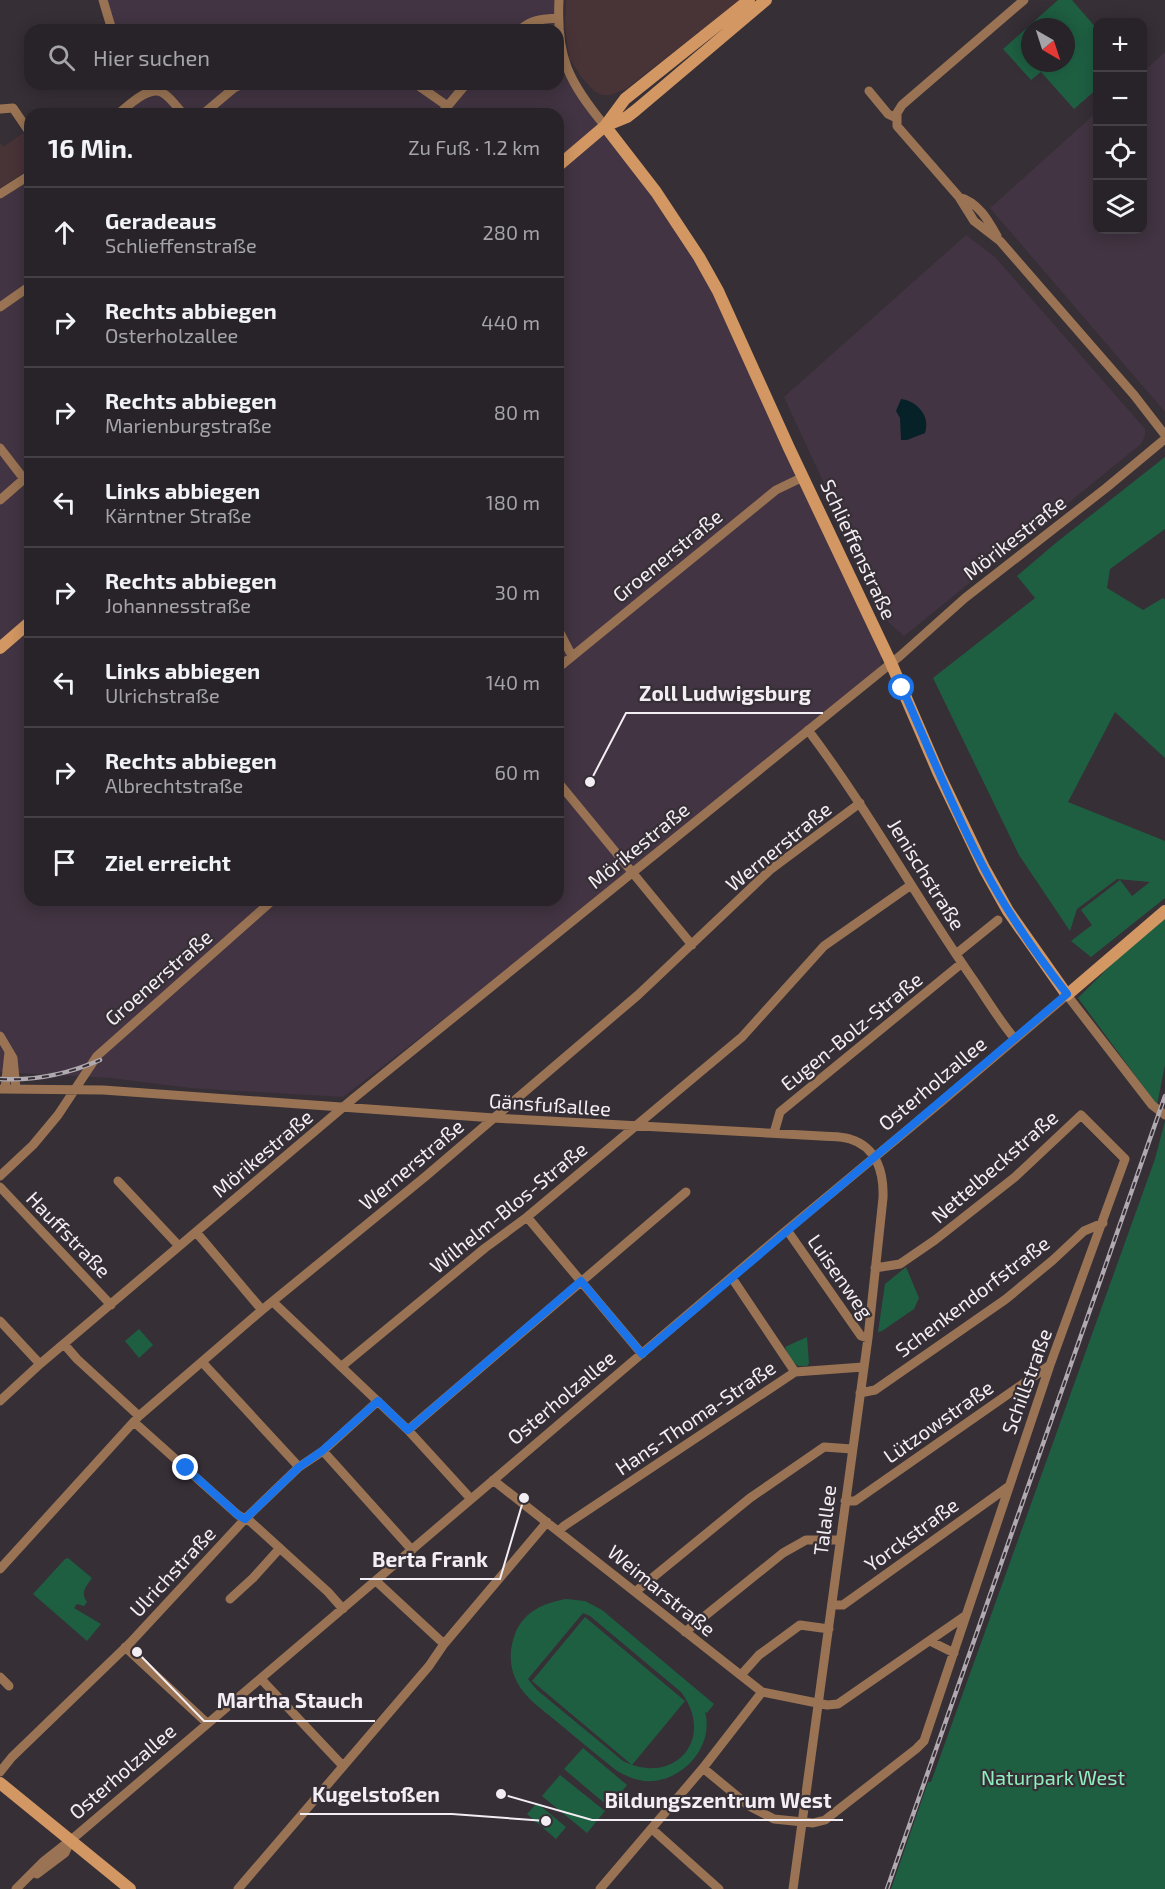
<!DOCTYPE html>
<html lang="de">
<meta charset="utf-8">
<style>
:root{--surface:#282328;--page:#302b30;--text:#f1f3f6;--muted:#a5a4a8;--line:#444045}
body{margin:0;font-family:"Exo 2",sans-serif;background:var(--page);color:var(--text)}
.controls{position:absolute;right:18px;top:18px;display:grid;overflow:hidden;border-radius:12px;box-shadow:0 3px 15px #0003}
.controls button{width:54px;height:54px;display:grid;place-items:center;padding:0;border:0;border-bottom:2px solid var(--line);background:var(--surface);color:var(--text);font:30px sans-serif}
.compass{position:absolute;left:1021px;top:18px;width:54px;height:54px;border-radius:50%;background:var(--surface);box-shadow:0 3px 15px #0003;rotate:141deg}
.stop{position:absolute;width:18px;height:18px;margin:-14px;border:4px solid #1a73e8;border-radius:50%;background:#fff}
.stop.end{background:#1a73e8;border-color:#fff;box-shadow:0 2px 6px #0008}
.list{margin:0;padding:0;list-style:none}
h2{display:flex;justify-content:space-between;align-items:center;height:78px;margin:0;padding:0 24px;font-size:26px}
h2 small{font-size:20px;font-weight:400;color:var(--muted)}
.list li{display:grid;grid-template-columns:39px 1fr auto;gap:18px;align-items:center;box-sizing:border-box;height:90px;padding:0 24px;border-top:2px solid var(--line)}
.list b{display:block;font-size:22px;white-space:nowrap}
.list p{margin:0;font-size:20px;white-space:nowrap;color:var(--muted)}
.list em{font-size:20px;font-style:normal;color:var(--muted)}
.icon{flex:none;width:33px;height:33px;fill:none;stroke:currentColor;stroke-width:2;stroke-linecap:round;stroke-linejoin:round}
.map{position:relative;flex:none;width:1165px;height:1889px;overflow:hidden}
.search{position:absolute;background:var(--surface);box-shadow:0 3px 15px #0003;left:24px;top:24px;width:540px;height:66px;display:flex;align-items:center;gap:15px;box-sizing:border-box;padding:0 21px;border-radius:18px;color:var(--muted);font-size:22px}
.panel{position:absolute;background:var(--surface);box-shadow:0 3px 15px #0003;left:24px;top:108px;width:540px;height:798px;border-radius:18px}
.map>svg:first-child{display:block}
.commercial{fill:#483337}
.industrial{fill:#423442}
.green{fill:#1e5f42;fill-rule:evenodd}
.water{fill:#072128}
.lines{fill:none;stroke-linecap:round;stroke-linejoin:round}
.street{stroke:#997353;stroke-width:9}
.secondary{stroke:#d29762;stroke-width:12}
.rail-casing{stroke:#b0aab0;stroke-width:4.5}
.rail{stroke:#362f36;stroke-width:2;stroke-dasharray:7;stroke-linecap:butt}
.route{stroke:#1a73e8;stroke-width:8}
.labels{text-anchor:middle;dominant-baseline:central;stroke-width:4.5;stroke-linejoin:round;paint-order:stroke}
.street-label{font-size:20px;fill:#f3eef3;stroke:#362f36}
.park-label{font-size:20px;fill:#8ff1bf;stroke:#362f36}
.leader{fill:none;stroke:#f3eef3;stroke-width:2}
.callout-dot{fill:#f3eef3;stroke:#362f36;stroke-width:2}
.callout-label{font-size:21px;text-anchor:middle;font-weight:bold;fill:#f3eef3;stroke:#362f36;stroke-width:4.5;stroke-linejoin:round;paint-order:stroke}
</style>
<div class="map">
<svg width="1165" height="1889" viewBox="0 0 1165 1889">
<rect width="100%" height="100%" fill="#362f36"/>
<!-- commercial -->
<path class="commercial" d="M566,0H740L626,89L611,95H602L594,91L582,78L569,58L565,27Z
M23,133L30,142V169L0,188V143L3,147Z"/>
<!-- industrial -->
<path class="industrial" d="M101,0H555V30H110Z
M558,52L565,75L585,104L699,257L883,646L880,667L461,1006L343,1097L190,1088L111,1078L0,1072V199L30,179V900H558V114H115L148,90L144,84H558Z
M1165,52V412L990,208L1097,112L1098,230H1142L1143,72Z
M966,235L995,257L1145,429V436L1141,444L904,636L888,622L784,397Z"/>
<!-- green -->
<path class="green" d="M1058,0H1072L1097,29V89L1074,109L1041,72L1031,80L1003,49ZM1030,27H1066V63H1030Z
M1165,457V529L1110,569L1107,588L1143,610L1163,598L1165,600V758L1115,712L1068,802L1165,841V898L1091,957L1071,941L1092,925L1081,910L1120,880L1132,896L1150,882L1117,879L1077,909L1070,931L1019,855L933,678L1035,598L1017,576L1057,542Z
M1165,911V1065L1157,1105L1078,998Z
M1165,1121V1889H891L928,1782H931L1155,1159Z
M906,1267L919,1298L914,1309L882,1331L878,1332L885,1284Z
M139,1329L153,1345L139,1358L125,1341Z
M807,1337L809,1363L807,1366H798L790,1359L785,1347Z
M68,1558L92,1578C86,1587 80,1592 87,1602L84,1606L77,1604L74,1608L101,1624L87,1641L33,1594L65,1559Z
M566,1599L585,1601L602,1610L714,1704L707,1713L705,1712C714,1745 685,1779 652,1781C639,1782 628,1777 617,1771C596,1754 576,1738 556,1721C543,1710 525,1698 517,1682C509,1667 509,1650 515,1634C524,1611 544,1603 566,1599ZM583,1613L590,1616L681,1692C716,1738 675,1787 623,1761L537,1690L528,1679Z
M585,1617L685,1701L632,1765L532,1681Z
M583,1748L627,1785L609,1807L564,1769Z
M560,1775L605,1811L587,1833L542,1796Z
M537,1803L566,1827L556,1839L527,1814Z"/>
<!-- water -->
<path class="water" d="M901,399C917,401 931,416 925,433L907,440H901L900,418L896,411Z"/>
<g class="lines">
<!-- street -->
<path class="street" d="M103,0L112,30
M559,0C556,58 569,82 605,126
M1024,0L902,105L897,113V126L959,197L974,221L1000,241L1134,395L1165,435
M520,30C531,19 543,19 558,18
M416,84L446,105
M869,91L888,114L896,118
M0,109L13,108L30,133
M118,114C128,106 150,84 163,93C171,98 177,107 183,114
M203,114L234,88L243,84
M441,114L466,84
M0,194L30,175
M959,197C978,202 988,220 997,236
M0,307L30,286
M0,448L24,479L0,500
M558,629L572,656
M558,668L776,490L803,477
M808,730C867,808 914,894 970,975C985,996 998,1019 1015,1039
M558,782L692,945
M956,954L998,920
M0,1036L13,1058L16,1089
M0,1089L103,1090L494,1118L821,1136C830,1137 841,1136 850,1139C877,1147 884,1173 883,1198L868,1338L793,1889
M5,1089L9,1052
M774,1133L780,1112L962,963
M0,1176L33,1145L58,1115L97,1056L273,900
M118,1181L179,1246
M0,1187L111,1305
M527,1217L642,1354
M787,1230L861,1336L868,1338
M196,1232L262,1310
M732,1278L795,1372
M273,1302L408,1430L471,1499
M0,1321L40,1364
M64,1344L77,1359L139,1416
M202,1362L299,1467
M342,1366L485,1248L527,1217L742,1037L824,946L911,885
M860,1393L875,1390L1006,1299L1053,1260L1084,1231L1103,1223
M0,1401L40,1364L354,1098L900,656L965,598L1106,488L1165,439
M134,1422L238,1515L251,1522L328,1592L343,1609
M408,1430L686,1192
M323,1451L412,1550
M493,1480L762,1692L827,1705L838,1704L965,1616
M845,1501H855L1050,1365
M559,1531L564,1526L795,1372L863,1367
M0,1569L139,1416L262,1310L426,1176L638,995L770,870L860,803
M376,1581L444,1644
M635,1592L750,1498L824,1447L852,1449
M230,1599L253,1578L280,1548
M832,1605H843L1008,1487
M685,1632L783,1553L806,1540H840
M930,1641L954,1653
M125,1647L207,1723
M741,1675L759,1655L800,1625L829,1629
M0,1677L9,1686
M261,1679L343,1766
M703,1768L749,1806L774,1819L813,1823L825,1820L916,1749L924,1741L1050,1365L1125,1159L1081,1115L1015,1177L935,1240L900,1264L875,1268
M0,1772L12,1757L130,1643L245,1519L299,1467L323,1451L378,1401
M652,1829L719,1889
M37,1874L65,1853L70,1842
M16,1889L44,1861L77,1835L781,1235L941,1102L1067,995L1152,1105L1165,1115
M238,1889L429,1666L444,1644L547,1522
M600,1889L703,1768L762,1692"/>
<!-- secondary -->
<path class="secondary" d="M605,126L656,192L699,257L718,291L789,448L891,663L939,774L984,868L1008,911L1067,995L1165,911
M605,126L627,117L636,110L766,0
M558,166L605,126L625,99L749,0
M0,648L30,622
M0,1783L130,1889"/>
<!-- rail casing -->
<g class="rail-casing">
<path id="rail" d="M0,1079C35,1081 68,1074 100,1060
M887,1889L1165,1096"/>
</g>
<!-- rail -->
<use href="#rail" class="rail"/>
</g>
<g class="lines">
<!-- route -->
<path class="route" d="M186,1468L238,1515L245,1519L299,1467L322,1451L378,1401L408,1430L581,1281L642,1354L1067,994C1037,955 1007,913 984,868C953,810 929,748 902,688"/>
</g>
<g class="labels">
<!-- street labels -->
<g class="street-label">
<text transform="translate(1014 537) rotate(-38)">Mörikestraße</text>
<text transform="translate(859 549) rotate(65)">Schlieffenstraße</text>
<text transform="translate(667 555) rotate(-39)">Groenerstraße</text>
<text transform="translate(638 845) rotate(-39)">Mörikestraße</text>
<text transform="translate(778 846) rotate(-39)">Wernerstraße</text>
<text transform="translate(927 874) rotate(58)">Jenischstraße</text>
<text transform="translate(158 977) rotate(-41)">Groenerstraße</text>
<text transform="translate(851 1031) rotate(-39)">Eugen-Bolz-Straße</text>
<text transform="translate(932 1083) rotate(-40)">Osterholzallee</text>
<text transform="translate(550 1104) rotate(4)">Gänsfußallee</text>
<text transform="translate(262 1153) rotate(-40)">Mörikestraße</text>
<text transform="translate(411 1164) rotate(-40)">Wernerstraße</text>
<text transform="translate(994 1166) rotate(-41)">Nettelbeckstraße</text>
<text transform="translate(508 1207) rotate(-39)">Wilhelm-Blos-Straße</text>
<text transform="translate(69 1234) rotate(46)">Hauffstraße</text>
<text transform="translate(841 1276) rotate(55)">Luisenweg</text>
<text transform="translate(972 1296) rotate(-37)">Schenkendorfstraße</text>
<text transform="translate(1026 1381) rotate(-70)">Schillstraße</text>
<text transform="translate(561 1397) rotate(-40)">Osterholzallee</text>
<text transform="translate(695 1417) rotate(-34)">Hans-Thoma-Straße</text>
<text transform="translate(938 1421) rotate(-35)">Lützowstraße</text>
<text transform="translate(824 1520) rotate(-83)">Talallee</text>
<text transform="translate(911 1534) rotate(-36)">Yorckstraße</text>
<text transform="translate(172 1571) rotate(-47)">Ulrichstraße</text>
<text transform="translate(662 1590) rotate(39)">Weimarstraße</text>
<text transform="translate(122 1771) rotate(-41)">Osterholzallee</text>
</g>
<!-- park labels -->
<g class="park-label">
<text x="1053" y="1777">Naturpark West</text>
</g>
</g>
<!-- callouts -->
<path class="leader" d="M590 782L626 713H823M524 1498L500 1579H360M137 1652L204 1721H375M546 1821L452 1814H300M501 1794L592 1820H843"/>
<g class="callout-dot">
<circle cx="590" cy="782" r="6"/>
<circle cx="524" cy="1498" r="6"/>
<circle cx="137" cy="1652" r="6"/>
<circle cx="546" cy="1821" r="6"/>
<circle cx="501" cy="1794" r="6"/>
</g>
<g class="callout-label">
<text x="725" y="701">Zoll Ludwigsburg</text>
<text x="430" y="1567">Berta Frank</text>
<text x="290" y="1708">Martha Stauch</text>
<text x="376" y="1802">Kugelstoßen</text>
<text x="718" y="1808">Bildungszentrum West</text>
</g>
</svg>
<div class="controls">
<button>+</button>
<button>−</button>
<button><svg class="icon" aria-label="locate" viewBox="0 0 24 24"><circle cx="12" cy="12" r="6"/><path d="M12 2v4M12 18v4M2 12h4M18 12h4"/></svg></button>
<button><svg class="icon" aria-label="layers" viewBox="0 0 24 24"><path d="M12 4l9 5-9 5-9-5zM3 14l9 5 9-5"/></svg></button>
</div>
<svg class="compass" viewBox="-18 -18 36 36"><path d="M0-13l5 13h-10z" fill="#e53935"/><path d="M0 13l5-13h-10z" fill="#a5a4a8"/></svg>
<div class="stop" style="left:902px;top:688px"></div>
<div class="stop end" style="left:186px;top:1468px"></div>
<div class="search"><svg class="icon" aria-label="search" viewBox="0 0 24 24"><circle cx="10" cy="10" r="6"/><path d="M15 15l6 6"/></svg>Hier suchen</div>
<section class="panel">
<h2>16 Min.<small>Zu Fuß · 1.2 km</small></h2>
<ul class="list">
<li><svg class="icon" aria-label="ahead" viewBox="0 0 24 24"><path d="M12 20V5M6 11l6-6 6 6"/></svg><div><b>Geradeaus</b><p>Schlieffenstraße</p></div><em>280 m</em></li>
<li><svg class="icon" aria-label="right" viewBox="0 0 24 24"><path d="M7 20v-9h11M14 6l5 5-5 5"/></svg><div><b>Rechts abbiegen</b><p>Osterholzallee</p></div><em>440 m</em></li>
<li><svg class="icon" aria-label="right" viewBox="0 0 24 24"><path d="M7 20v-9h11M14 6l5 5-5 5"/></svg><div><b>Rechts abbiegen</b><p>Marienburgstraße</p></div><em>80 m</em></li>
<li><svg class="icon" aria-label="left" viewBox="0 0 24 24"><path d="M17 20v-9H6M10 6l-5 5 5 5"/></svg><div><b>Links abbiegen</b><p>Kärntner Straße</p></div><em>180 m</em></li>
<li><svg class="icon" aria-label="right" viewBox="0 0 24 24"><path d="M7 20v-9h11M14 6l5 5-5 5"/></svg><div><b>Rechts abbiegen</b><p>Johannesstraße</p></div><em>30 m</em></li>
<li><svg class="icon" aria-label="left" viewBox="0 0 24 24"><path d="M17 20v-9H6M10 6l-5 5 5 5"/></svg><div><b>Links abbiegen</b><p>Ulrichstraße</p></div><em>140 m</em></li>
<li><svg class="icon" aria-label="right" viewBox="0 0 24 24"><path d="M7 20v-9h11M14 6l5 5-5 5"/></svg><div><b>Rechts abbiegen</b><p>Albrechtstraße</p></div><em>60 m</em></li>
<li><svg class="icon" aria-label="arrive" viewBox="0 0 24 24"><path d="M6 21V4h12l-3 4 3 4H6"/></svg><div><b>Ziel erreicht</b></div></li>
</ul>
</section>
</div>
